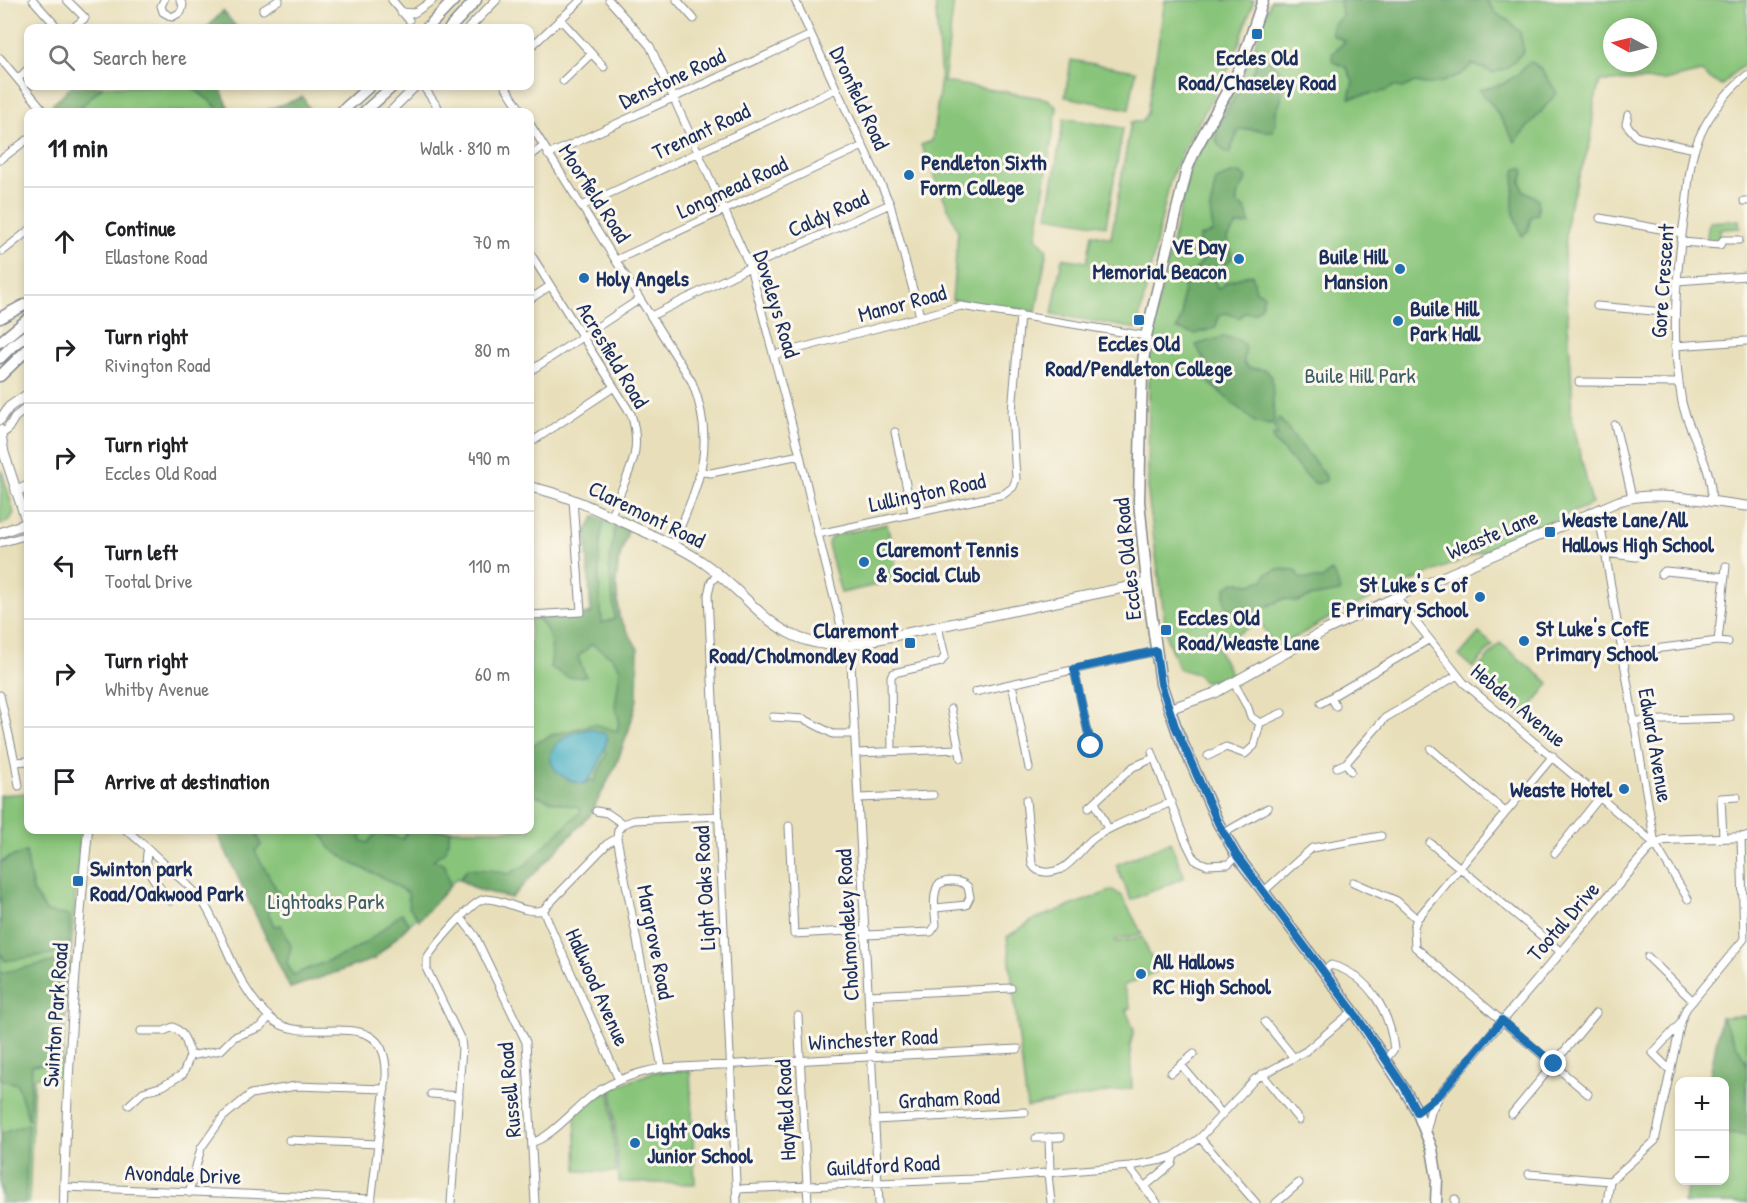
<!DOCTYPE html>
<meta charset="utf-8">
<style>
:root{--surface:#fff;--page:#f2f2f2;--text:#202124;--muted:#757577;--line:#e0e0e0}
body{margin:0;font-family:"Patrick Hand",sans-serif;background:var(--page);color:var(--text)}
.controls{position:absolute;right:18px;bottom:18px;display:grid;overflow:hidden;border-radius:12px;box-shadow:0 3px 9px #0003}
.controls button{width:54px;height:54px;display:grid;place-items:center;padding:0;border:0;border-bottom:2px solid var(--line);background:var(--surface);color:var(--text);font:30px sans-serif}
.compass{position:absolute;left:1603px;top:18px;width:54px;height:54px;border-radius:50%;background:var(--surface);box-shadow:0 3px 9px #0003;rotate:277deg}
.stop{position:absolute;width:18px;height:18px;margin:-14px;border:4px solid #1f6fb2;border-radius:50%;background:#fff}
.stop.end{background:#1f6fb2;border-color:#fff;box-shadow:0 2px 6px #0008}
.list{margin:0;padding:0;list-style:none}
h2{display:flex;justify-content:space-between;align-items:center;height:78px;margin:0;padding:0 24px;font-size:26px}
h2 small{font-size:20px;font-weight:400;color:var(--muted)}
.list li{display:grid;grid-template-columns:39px 1fr auto;gap:18px;align-items:center;box-sizing:border-box;height:108px;padding:0 24px;border-top:2px solid var(--line)}
.list b{display:block;font-size:22px;white-space:nowrap}
.list p{margin:0;font-size:20px;white-space:nowrap;color:var(--muted)}
.list em{font-size:20px;font-style:normal;color:var(--muted)}
.icon{flex:none;width:33px;height:33px;fill:none;stroke:currentColor;stroke-width:2;stroke-linecap:round;stroke-linejoin:round}
.map{position:relative;flex:none;width:1747px;height:1203px;overflow:hidden}
.search{position:absolute;background:var(--surface);box-shadow:0 3px 9px #0003;left:24px;top:24px;width:510px;height:66px;display:flex;align-items:center;gap:15px;box-sizing:border-box;padding:0 21px;border-radius:12px;color:var(--muted);font-size:22px}
.panel{position:absolute;background:var(--surface);box-shadow:0 3px 9px #0003;left:24px;top:108px;width:510px;height:726px;border-radius:12px}
.map>svg:first-child{display:block}
.green{fill:#88c479;stroke:#527a6c;stroke-width:1.5;fill-rule:evenodd}
.forest{fill:#6eaa69;stroke:#446c64;stroke-width:1.5;fill-rule:evenodd}
.water{fill:#46afc5;stroke:#306f92;stroke-width:1.5}
.lines{fill:none;stroke-linecap:round;stroke-linejoin:round}
.minor-casing{stroke:#82878c;stroke-width:9}
.tertiary-casing{stroke:#82878c;stroke-width:10}
.secondary-casing{stroke:#82878c;stroke-width:11}
.primary-casing{stroke:#82878c;stroke-width:13}
.trunk-casing{stroke:#82878c;stroke-width:13}
.minor{stroke:#fff;stroke-width:7}
.tertiary{stroke:#fff;stroke-width:8}
.secondary{stroke:#fff;stroke-width:9}
.primary{stroke:#fff;stroke-width:10}
.trunk{stroke:#fff;stroke-width:10}
.route{stroke:#1f6fb2;stroke-width:8}
.poi-dot{fill:#1f6fb2;stroke:#fbf7ec;stroke-width:2}
.labels{text-anchor:middle;dominant-baseline:central;stroke-width:6;stroke-linejoin:round;paint-order:stroke}
.poi-label{font-size:22px;font-weight:bold;fill:#1b2f5e;stroke:#fbf7ec;text-anchor:start}
.street-label{font-size:22px;fill:#1b2f5e;stroke:#fbf7ec}
.park-label{font-size:22px;fill:#3c5c66;stroke:#fbf7ec}
</style>
<div class="map">
<svg width="1747" height="1203" viewBox="0 0 1747 1203">
<rect width="100%" height="100%" fill="#fbf7ec"/>
<filter id="ink" filterUnits="userSpaceOnUse"><feTurbulence type="fractalNoise" baseFrequency=".0167" numOctaves="2"/><feDisplacementMap in="SourceGraphic" scale="12" xChannelSelector="R" yChannelSelector="G"/><feConvolveMatrix kernelMatrix="1 2 1 2 8 2 1 2 1" color-interpolation-filters="sRGB"/></filter>
<filter id="wash" filterUnits="userSpaceOnUse"><feTurbulence type="fractalNoise" baseFrequency=".008" numOctaves="4" result="noise"/><feDisplacementMap in="SourceGraphic" scale="24" xChannelSelector="R" yChannelSelector="G"/><feGaussianBlur stdDeviation="1.35" result="paint"/><feColorMatrix in="noise" values="0 0 0 0 0 0 0 0 0 0 0 0 0 0 0 0 0 1.4 0 .05"/><feComposite in="paint" operator="in"/></filter>
<g filter="url(#wash)">
<rect width="100%" height="100%" fill="#e8dfba"/>
<!-- green -->
<path class="green" d="M935,0H954L944,82L1048,99L1057,108L1036,238L1047,249L1036,312L952,300L958,231L921,145L932,141L941,79Z
M1165,0H1254C1245,25 1238,51 1226,74C1207,110 1184,142 1170,181L1137,329L1052,314L1062,258L1087,262L1092,234L1111,238L1131,122H1142L1147,113Z
M1271,0H1747V64L1738,69L1721,86L1701,72L1668,80L1600,81L1594,104L1591,140L1568,211L1564,261L1572,387L1571,414L1592,504L1338,613L1275,649L1260,621L1216,646L1231,674L1215,680L1203,681L1197,674L1179,669L1167,639L1148,494L1149,355L1151,349V333L1189,171L1248,64ZM1612,27H1648V63H1612Z
M1071,60L1136,71L1129,109L1065,97Z
M103,86H190L214,104L219,112H83L79,108Z
M1064,118L1123,128L1106,226L1047,216Z
M1739,220L1740,228L1720,229L1718,244H1706L1709,222Z
M1,468L14,513L9,521L0,525Z
M595,516L628,531L618,563L616,583L619,617L637,699L629,729L616,765L590,815L511,898L476,889L457,878L374,959L290,988L216,830H255L258,836L272,830H530V620L591,614L586,532Z
M887,524L899,580L841,593L828,545L829,540L835,535Z
M1479,633L1493,645L1473,668L1459,656Z
M1500,643L1549,683L1524,717L1473,675Z
M28,793V830H81L61,1076L34,1077L29,1203H0V795Z
M1170,842L1185,877L1131,900L1116,865Z
M1113,890L1122,896L1142,934L1116,939V942L1142,937L1157,971L1123,986L1131,1008L1126,1010L1134,1030L1130,1046L1132,1088L1027,1107L1007,937L1035,919Z
M1747,1016V1064L1721,1017Z
M690,1070L695,1184L619,1182L612,1088L653,1072Z
M610,1089L616,1172L577,1171L575,1114L588,1103Z
M1725,1134L1747,1135V1203H1684L1689,1181L1724,1180Z"/>
<!-- forest -->
<path class="forest" d="M1340,0H1486L1497,14L1509,21L1520,32L1524,51L1507,68L1493,73L1472,64C1461,79 1433,88 1415,82L1402,88L1394,86L1386,91L1349,98L1353,81L1346,67L1333,62L1332,54L1345,41L1332,35V26L1342,16Z
M223,11L237,28H207Z
M1265,54L1270,56L1272,63L1282,72L1281,101L1276,111V122L1273,131C1261,132 1250,127 1239,130L1229,154C1222,150 1215,143 1216,135C1218,123 1246,77 1255,69L1256,59Z
M1530,61C1542,67 1550,82 1557,93L1515,142L1493,106L1479,90L1503,84L1520,72Z
M72,86H103L80,108L83,112H56L51,106Z
M190,86H220L230,112H219L214,104Z
M303,97L311,112H261Z
M1522,168L1524,172L1521,182L1523,190L1538,199V214L1531,217L1528,231L1522,236C1514,217 1511,209 1514,188C1515,181 1513,176 1516,169Z
M1240,173L1247,178L1238,194L1236,203L1245,209L1250,224L1237,225L1227,238L1232,258L1221,269L1214,281L1218,289L1227,282L1252,274L1256,291L1264,295L1261,307L1254,313L1244,312L1240,318L1226,313L1220,315L1215,328L1195,334L1177,329L1182,315V298L1185,284L1205,257L1198,250L1199,237L1213,232L1210,209L1216,180L1231,174Z
M1223,337C1229,337 1244,339 1245,348C1246,352 1243,359 1244,364L1250,368L1266,370L1272,377L1274,420L1271,425L1256,423L1201,376V371L1208,367L1196,345Z
M1279,418L1326,476V481L1317,484L1310,480L1272,439L1273,435L1278,436L1274,426Z
M595,516L604,520C596,556 599,586 602,623L615,619L609,566L615,525L628,531L618,563L616,583L619,617L638,649L637,699L629,729L616,765L590,815L511,898L476,889L460,879L467,869L490,870L509,874L525,865L581,811L578,807L554,802L530,793V746L552,735L594,724L617,731L619,720L615,707L620,669L612,657L592,644L578,657L586,677H567L550,667C554,650 551,631 538,619L591,614L586,532ZM582,730L607,738L604,751L607,753L594,782L589,779L587,783L564,737Z
M1278,569L1296,570L1299,578L1322,579L1331,571L1336,577L1340,592L1310,597L1297,602L1284,599L1242,617L1228,614L1224,598L1226,588L1234,582L1251,584L1263,580L1266,574Z
M216,830H255L261,845L255,851L278,892L268,912L274,926L281,925L291,946L287,963L293,975L350,952L371,939L402,913L409,925L374,959L290,988Z
M320,830H360L362,841L368,843L377,832L403,839L408,830H450L446,850L433,860L445,865L450,886L419,920L409,907L408,893L384,878L355,865L330,848Z
M26,852L33,892L47,912L70,916L69,951L5,961L0,953V863L8,858Z
M70,958L60,1064L32,1065L29,1121L17,1084L0,1079V973Z
M1721,1017L1747,1064V1135L1725,1134L1724,1082L1709,1081Z
M28,1124L25,1203H5L0,1185V1134Z"/>
<!-- water -->
<path class="water" d="M590,729L605,734L607,738C604,752 596,777 583,784C534,773 545,735 590,729Z"/>
</g>
<g filter="url(#ink)">
<g class="lines">
<!-- minor casing -->
<g class="minor-casing">
<path id="minor" d="M33,0L58,28
M67,0L85,18L73,28
M164,0L161,6L163,12L172,17L181,12L183,5L180,0
M392,0L409,20
M609,0L650,46L750,267L800,455L818,534L846,646
M677,0L694,19
M795,0L890,204L920,316
M263,10L279,0
M401,12L414,13L433,0
M560,19L604,67
M534,44L581,0
M0,58L45,112
M18,79L28,69
M563,81L591,54
M423,86L441,112
M505,86L522,112
M1628,115L1626,124L1637,137L1695,149
M530,124L692,382C718,448 698,484 673,545
M548,155L811,35
M530,156L544,146
M0,160L28,139
M1744,201H1747
M582,206L836,89
M1600,218L1682,233
M1681,242L1720,245L1723,240H1739
M3,251L28,231
M530,253L631,414C645,457 624,477 611,516
M616,260L863,146
M1676,281L1747,276
M530,299L550,286
M1597,306L1675,313
M651,316L754,265L890,204
M1675,346L1747,341
M774,355L961,306L1146,336
M530,371L640,299
M1579,382L1679,383
M1615,425L1632,497
M895,432L912,513
M530,443L614,387
M702,472L711,473L800,455
M1711,502C1715,469 1689,435 1682,402C1670,337 1676,272 1686,207C1688,188 1689,166 1695,148C1704,121 1725,92 1747,75
M1598,510L1655,844L1688,899
M818,534L1004,494L1013,487L1016,479L1012,412L1020,315
M0,543L28,535
M1605,553L1636,557
M718,574L711,582L708,595L737,1203
M1661,574L1665,571L1725,577
M1396,597L1464,683L1655,844
M530,615L581,612L573,500
M1718,641L1728,642
M850,645L879,1203
M1622,653L1718,641L1726,566
M1074,669L1091,746
M1234,683L1248,708L1251,717L1260,723L1282,713
M1012,684L1029,768
M975,692L1156,651
M0,695L15,762L28,761
M1331,697L1336,706
M1321,703L1428,640
M951,709L961,758
M773,717L804,719L833,734H855
M1633,721L1730,718
M1431,749L1505,812
M892,751L891,676L894,673L941,662L945,656L938,627
M1152,752L1185,840L1195,860L1207,865L1228,864L1237,856
M856,753L959,749
M1208,756L1226,747L1245,754L1254,746L1260,723
M1553,756L1417,919L1414,927L1415,947L1588,1094
M15,762L19,786
M1346,763L1351,771
M1337,767L1346,763L1385,718L1456,676
M859,798L933,795
M1026,800L1032,864C1038,875 1051,873 1061,869C1075,862 1082,846 1095,837C1118,822 1147,813 1172,802
M1095,802L1108,829
M1089,807L1133,767L1154,758
M596,811L607,813L623,824L634,820L718,816
M623,824L618,830L617,838L662,1068
M789,826L794,934L866,930
M126,830C143,843 158,858 174,873C184,882 196,891 203,902C228,941 235,989 273,1020C308,1049 389,999 386,1077L371,1203
M1224,833L1268,808
M1723,837L1721,798L1737,797
M1430,843L1561,952
M148,849C141,870 159,886 171,901
M1555,853L1600,797
M1353,882L1397,901L1417,919
M1263,892L1312,848L1381,836
M543,910L619,1080
M461,918L475,936L526,1042L535,1203
M866,935L931,932L936,925C935,912 932,897 938,885C946,880 961,879 968,887L970,897L966,905L935,908
M1648,957L1693,1001
M1323,971L1331,965C1369,975 1390,1012 1394,1049L1385,1060
M869,995L1011,988
M798,1016L808,1203
M1265,1022L1294,1058
M141,1031H164L173,1027C185,1033 187,1043 190,1056
M1181,1065L1222,1114
M1671,1071L1653,1053L1679,1025
M1171,1073L1194,1054
M1262,1074L1299,1120
M431,1094L459,1096
M129,1105L143,1092L163,1086L183,1074L190,1056L221,1050L234,1037L261,1027L269,1017
M1512,1114L1596,1013
M875,1120L1025,1112
M1049,1137L1050,1172
M1036,1138L1061,1137
M1200,1138L1256,1203
M289,1140L378,1144
M532,1142C548,1141 580,1103 597,1092C617,1079 639,1072 662,1068L1018,1049
M1130,1166L1131,1170L1157,1203
M1048,1173L1051,1203
M1529,1174L1610,1181
M64,1187L372,1199
M1144,1187L1172,1164L1174,1156
M737,1189L973,1179L1130,1166L1162,1160L1174,1156L1200,1138L1255,1079L1306,1051L1353,1011
M189,1193L201,1148L223,1117L251,1094L296,1086L385,1089
M451,1203L462,1048L461,1040L427,970V958C434,947 473,899 485,899C504,898 524,915 543,910L607,844L617,838
M1276,1203L1299,1183
M1455,1203V1199
M1607,1203L1610,1181L1655,1141L1681,1022L1686,1009L1744,939L1741,837"/>
</g>
<!-- tertiary casing -->
<g class="tertiary-casing">
<path id="tertiary" d="M469,28L496,0
M390,112L416,86
M1,434L7,430L15,417L28,407
M1426,1130L1431,1110L1440,1094L1647,851L1655,844L1664,840L1747,837
M64,1203C66,1078 76,954 88,830"/>
</g>
<!-- secondary casing -->
<g class="secondary-casing">
<path id="secondary" d="M0,420L9,407L28,394
M0,430L4,453L27,523L0,533
M530,487C566,494 602,512 636,528C658,538 681,547 701,561C756,598 774,650 850,645L1147,583
M16,491L28,486
M1169,709L1215,693L1326,630L1396,597L1619,501C1654,489 1709,502 1747,506"/>
</g>
<!-- primary casing -->
<g class="primary-casing">
<path id="primary" d="M1263,0L1240,68L1195,150L1187,169L1146,336L1142,372L1139,501L1147,583L1161,684L1178,733L1218,823L1237,856L1353,1011L1403,1087L1417,1111L1432,1149L1437,1178L1436,1203"/>
</g>
<!-- trunk casing -->
<g class="trunk-casing">
<path id="trunk" d="M427,28L454,0
M450,28L476,0
M341,112L370,86
M364,112L393,86
M0,318L28,303
M0,342L28,319
M0,358L12,346L28,334
M0,376L28,349"/>
</g>
<!-- minor -->
<use href="#minor" class="minor"/>
<!-- tertiary -->
<use href="#tertiary" class="tertiary"/>
<!-- secondary -->
<use href="#secondary" class="secondary"/>
<!-- primary -->
<use href="#primary" class="primary"/>
<!-- trunk -->
<use href="#trunk" class="trunk"/>
</g>
</g>
<g class="lines" filter="url(#ink)">
<!-- route -->
<path class="route" d="M1091,746L1074,669L1156,651L1161,684L1175,726L1218,823L1237,856L1353,1011L1404,1087L1417,1112L1440,1094L1502,1020L1554,1064"/>
</g>
<!-- markers -->
<g class="poi-dot">
<rect x="1251" y="28" width="12" height="12" rx="3"/>
<circle cx="909" cy="175" r="6"/>
<circle cx="1239" cy="259" r="6"/>
<circle cx="1400" cy="269" r="6"/>
<circle cx="584" cy="278" r="6"/>
<rect x="1133" y="314" width="12" height="12" rx="3"/>
<circle cx="1398" cy="321" r="6"/>
<rect x="1544" y="526" width="12" height="12" rx="3"/>
<circle cx="864" cy="562" r="6"/>
<circle cx="1480" cy="597" r="6"/>
<rect x="1160" y="624" width="12" height="12" rx="3"/>
<circle cx="1524" cy="641" r="6"/>
<rect x="904" y="637" width="12" height="12" rx="3"/>
<circle cx="1624" cy="789" r="6"/>
<rect x="72" y="875" width="12" height="12" rx="3"/>
<circle cx="1141" cy="974" r="6"/>
<circle cx="635" cy="1143" r="6"/>
</g>
<g class="labels">
<!-- poi labels -->
<g class="poi-label">
<text x="1257" y="57" text-anchor="middle">Eccles Old<tspan x="1257" dy="25">Road/Chaseley Road</tspan></text>
<text x="921" y="162">Pendleton Sixth<tspan x="921" dy="25">Form College</tspan></text>
<text x="1227" y="246" text-anchor="end">VE Day<tspan x="1227" dy="25">Memorial Beacon</tspan></text>
<text x="1388" y="256" text-anchor="end">Buile Hill<tspan x="1388" dy="25">Mansion</tspan></text>
<text x="596" y="278">Holy Angels</text>
<text x="1410" y="308">Buile Hill<tspan x="1410" dy="25">Park Hall</tspan></text>
<text x="1139" y="343" text-anchor="middle">Eccles Old<tspan x="1139" dy="25">Road/Pendleton College</tspan></text>
<text x="1562" y="519">Weaste Lane/All<tspan x="1562" dy="25">Hallows High School</tspan></text>
<text x="876" y="549">Claremont Tennis<tspan x="876" dy="25">&amp; Social Club</tspan></text>
<text x="1468" y="584" text-anchor="end">St Luke's C of<tspan x="1468" dy="25">E Primary School</tspan></text>
<text x="1178" y="617">Eccles Old<tspan x="1178" dy="25">Road/Weaste Lane</tspan></text>
<text x="1536" y="628">St Luke's CofE<tspan x="1536" dy="25">Primary School</tspan></text>
<text x="898" y="630" text-anchor="end">Claremont<tspan x="898" dy="25">Road/Cholmondley Road</tspan></text>
<text x="1612" y="789" text-anchor="end">Weaste Hotel</text>
<text x="90" y="868">Swinton park<tspan x="90" dy="25">Road/Oakwood Park</tspan></text>
<text x="1153" y="961">All Hallows<tspan x="1153" dy="25">RC High School</tspan></text>
<text x="647" y="1130">Light Oaks<tspan x="647" dy="25">Junior School</tspan></text>
</g>
<!-- street labels -->
<g class="street-label">
<text transform="translate(672 78) rotate(-25)">Denstone Road</text>
<text transform="translate(860 98) rotate(65)">Dronfield Road</text>
<text transform="translate(701 131) rotate(-25)">Trenant Road</text>
<text transform="translate(732 187) rotate(-25)">Longmead Road</text>
<text transform="translate(595 193) rotate(57)">Moorfield Road</text>
<text transform="translate(828 213) rotate(-24)">Caldy Road</text>
<text transform="translate(1662 281) rotate(-86)">Gore Crescent</text>
<text transform="translate(902 303) rotate(-15)">Manor Road</text>
<text transform="translate(777 304) rotate(73)">Doveleys Road</text>
<text transform="translate(613 355) rotate(59)">Acresfield Road</text>
<text transform="translate(927 492) rotate(-12)">Lullington Road</text>
<text transform="translate(647 514) rotate(26)">Claremont Road</text>
<text transform="translate(1492 534) rotate(-23)">Weaste Lane</text>
<text transform="translate(1127 559) rotate(-96)">Eccles Old Road</text>
<text transform="translate(1519 705) rotate(40)">Hebden Avenue</text>
<text transform="translate(1656 745) rotate(80)">Edward Avenue</text>
<text transform="translate(704 888) rotate(-93)">Light Oaks Road</text>
<text transform="translate(1563 921) rotate(-49)">Tootal Drive</text>
<text transform="translate(847 925) rotate(-93)">Cholmondeley Road</text>
<text transform="translate(656 942) rotate(79)">Margrove Road</text>
<text transform="translate(598 987) rotate(66)">Hallwood Avenue</text>
<text transform="translate(55 1015) rotate(-86)">Swinton Park Road</text>
<text transform="translate(873 1039) rotate(-3)">Winchester Road</text>
<text transform="translate(509 1090) rotate(-95)">Russell Road</text>
<text transform="translate(949 1098) rotate(-3)">Graham Road</text>
<text transform="translate(785 1110) rotate(-93)">Hayfield Road</text>
<text transform="translate(883 1165) rotate(-3)">Guildford Road</text>
<text transform="translate(183 1174) rotate(2)">Avondale Drive</text>
</g>
<!-- park labels -->
<g class="park-label">
<text x="1360" y="375">Buile Hill Park</text>
<text x="326" y="901">Lightoaks Park</text>
</g>
</g>
</svg>
<div class="controls">
<button>+</button>
<button>−</button>
</div>
<svg class="compass" viewBox="-18 -18 36 36"><path d="M0-13l5 13h-10z" fill="#e53935"/><path d="M0 13l5-13h-10z" fill="#757577"/></svg>
<div class="stop" style="left:1091px;top:746px"></div>
<div class="stop end" style="left:1554px;top:1064px"></div>
<div class="search"><svg class="icon" aria-label="search" viewBox="0 0 24 24"><circle cx="10" cy="10" r="6"/><path d="M15 15l6 6"/></svg>Search here</div>
<section class="panel">
<h2>11 min<small>Walk · 810 m</small></h2>
<ul class="list">
<li><svg class="icon" aria-label="ahead" viewBox="0 0 24 24"><path d="M12 20V5M6 11l6-6 6 6"/></svg><div><b>Continue</b><p>Ellastone Road</p></div><em>70 m</em></li>
<li><svg class="icon" aria-label="right" viewBox="0 0 24 24"><path d="M7 20v-9h11M14 6l5 5-5 5"/></svg><div><b>Turn right</b><p>Rivington Road</p></div><em>80 m</em></li>
<li><svg class="icon" aria-label="right" viewBox="0 0 24 24"><path d="M7 20v-9h11M14 6l5 5-5 5"/></svg><div><b>Turn right</b><p>Eccles Old Road</p></div><em>490 m</em></li>
<li><svg class="icon" aria-label="left" viewBox="0 0 24 24"><path d="M17 20v-9H6M10 6l-5 5 5 5"/></svg><div><b>Turn left</b><p>Tootal Drive</p></div><em>110 m</em></li>
<li><svg class="icon" aria-label="right" viewBox="0 0 24 24"><path d="M7 20v-9h11M14 6l5 5-5 5"/></svg><div><b>Turn right</b><p>Whitby Avenue</p></div><em>60 m</em></li>
<li><svg class="icon" aria-label="arrive" viewBox="0 0 24 24"><path d="M6 21V4h12l-3 4 3 4H6"/></svg><div><b>Arrive at destination</b></div></li>
</ul>
</section>
</div>
